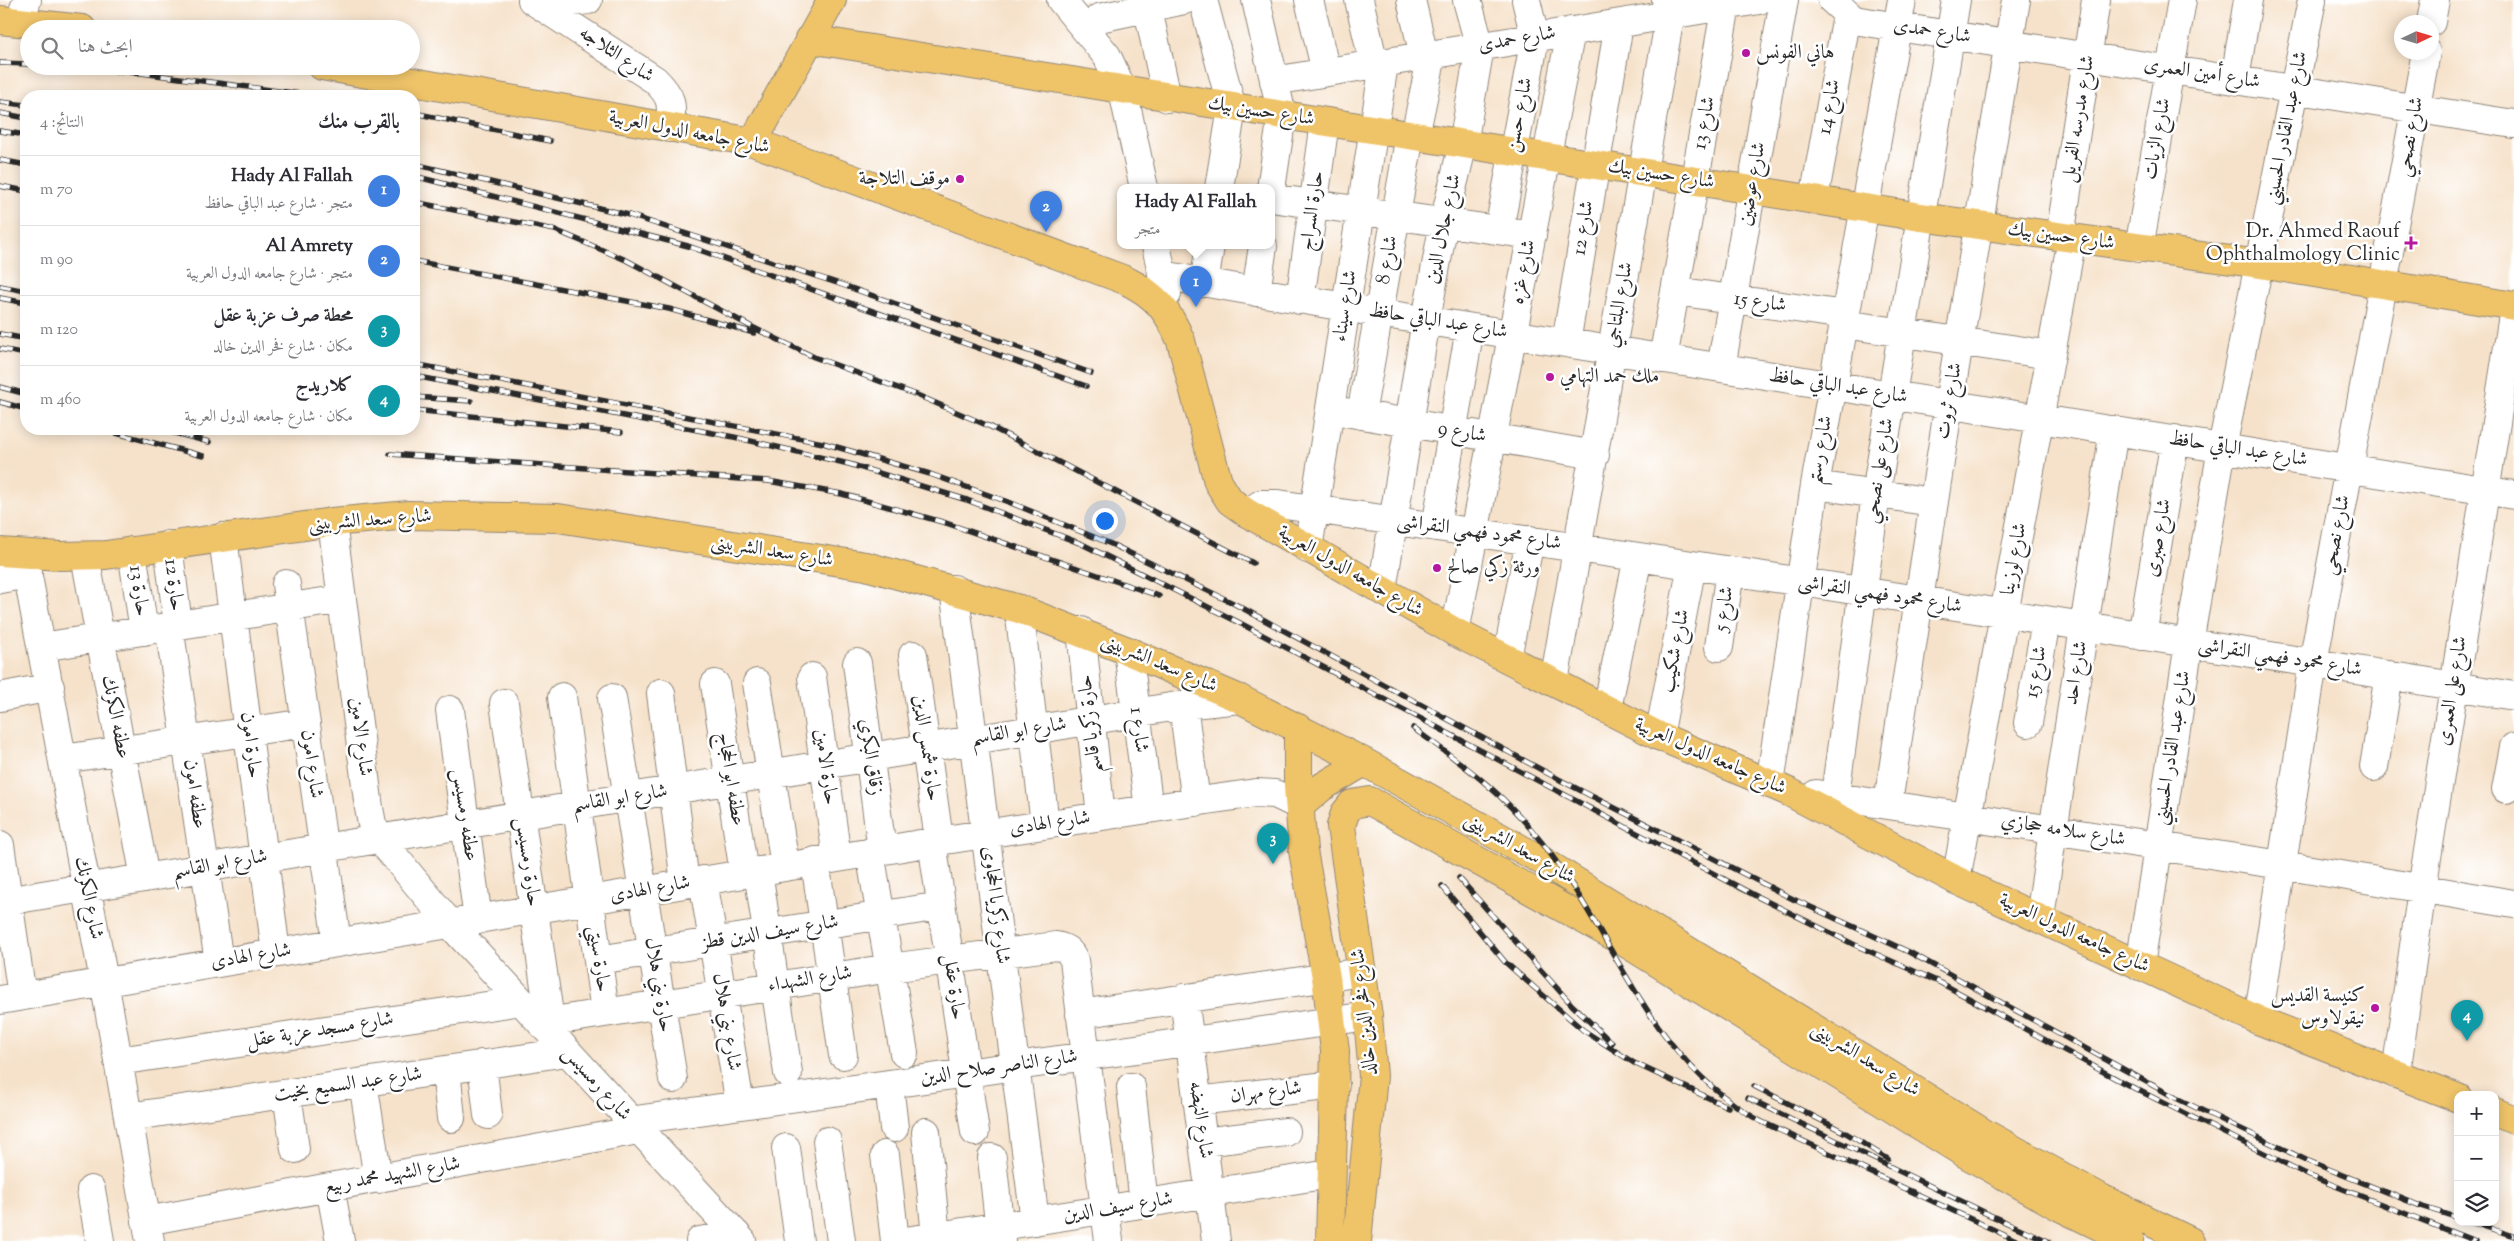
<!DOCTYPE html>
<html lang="ar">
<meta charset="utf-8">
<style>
:root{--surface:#fff;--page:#f7f7f7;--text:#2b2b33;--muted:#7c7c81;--line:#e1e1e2;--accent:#b45309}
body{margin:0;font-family:"Sorts Mill Goudy",Amiri,serif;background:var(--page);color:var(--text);direction:rtl}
.controls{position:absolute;right:15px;bottom:15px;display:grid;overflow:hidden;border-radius:10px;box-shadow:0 2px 12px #0003}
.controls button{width:45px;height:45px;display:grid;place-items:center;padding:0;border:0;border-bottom:1px solid var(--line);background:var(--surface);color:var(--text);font:25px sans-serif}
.compass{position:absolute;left:2394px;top:15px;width:45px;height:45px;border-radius:50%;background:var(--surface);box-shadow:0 2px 12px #0003;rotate:86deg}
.you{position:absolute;left:1104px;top:520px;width:18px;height:18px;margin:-12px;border:4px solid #fff;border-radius:50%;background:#1a73e8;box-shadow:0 0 0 8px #1a73e833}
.badge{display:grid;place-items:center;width:32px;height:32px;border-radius:50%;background:var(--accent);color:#fff;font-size:16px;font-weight:700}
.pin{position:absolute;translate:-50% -41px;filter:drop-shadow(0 1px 2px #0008)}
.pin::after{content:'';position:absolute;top:26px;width:18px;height:15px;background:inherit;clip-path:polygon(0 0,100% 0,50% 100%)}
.popup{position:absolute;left:1117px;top:184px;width:158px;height:65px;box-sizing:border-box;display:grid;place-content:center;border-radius:10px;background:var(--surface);filter:drop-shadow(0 1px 4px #0005);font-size:16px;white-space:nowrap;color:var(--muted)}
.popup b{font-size:19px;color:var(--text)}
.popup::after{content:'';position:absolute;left:50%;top:100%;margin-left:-10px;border:10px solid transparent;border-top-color:var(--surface)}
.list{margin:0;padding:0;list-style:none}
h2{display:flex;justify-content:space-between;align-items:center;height:65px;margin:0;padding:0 20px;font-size:21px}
h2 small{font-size:16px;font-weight:400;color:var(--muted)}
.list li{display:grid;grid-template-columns:32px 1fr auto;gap:15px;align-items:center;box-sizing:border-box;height:70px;padding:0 20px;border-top:1px solid var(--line)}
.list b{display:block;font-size:19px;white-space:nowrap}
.list p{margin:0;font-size:16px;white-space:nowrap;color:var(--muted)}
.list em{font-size:16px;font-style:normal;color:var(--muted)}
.icon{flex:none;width:28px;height:28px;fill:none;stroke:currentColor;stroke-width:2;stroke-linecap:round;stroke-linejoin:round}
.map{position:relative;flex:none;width:2514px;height:1241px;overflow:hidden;direction:ltr}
.search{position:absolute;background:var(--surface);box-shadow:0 2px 12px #0003;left:20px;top:20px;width:400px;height:55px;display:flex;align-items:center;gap:12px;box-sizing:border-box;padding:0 18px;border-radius:28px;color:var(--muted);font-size:19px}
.panel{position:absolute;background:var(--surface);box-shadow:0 2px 12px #0003;left:20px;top:90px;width:400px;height:345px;border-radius:20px;direction:rtl}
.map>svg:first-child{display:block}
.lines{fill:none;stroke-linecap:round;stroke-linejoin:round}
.minor-casing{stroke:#90867a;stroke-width:30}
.major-casing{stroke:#90867a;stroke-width:30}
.minor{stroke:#fff;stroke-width:28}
.major{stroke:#efc469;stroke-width:28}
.rail-casing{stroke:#2b2b2b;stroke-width:5.5}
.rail{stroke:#fff;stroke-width:4;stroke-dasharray:11;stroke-linecap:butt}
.poi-dot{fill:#b5179e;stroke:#fff;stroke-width:2}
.labels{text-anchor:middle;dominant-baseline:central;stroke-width:5;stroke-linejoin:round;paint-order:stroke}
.street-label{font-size:20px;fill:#2b2b2b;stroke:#fff}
.poi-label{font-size:20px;fill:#2b2b2b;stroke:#fff;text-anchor:start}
</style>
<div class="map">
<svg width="2514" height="1241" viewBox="0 0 2514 1241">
<rect width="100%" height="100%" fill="#fff"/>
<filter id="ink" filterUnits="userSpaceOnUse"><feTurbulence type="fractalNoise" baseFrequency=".02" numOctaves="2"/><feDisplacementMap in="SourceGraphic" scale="10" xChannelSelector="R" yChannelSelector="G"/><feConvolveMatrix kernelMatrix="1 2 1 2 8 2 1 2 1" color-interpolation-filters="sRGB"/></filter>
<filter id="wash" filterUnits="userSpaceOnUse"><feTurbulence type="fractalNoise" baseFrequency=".0096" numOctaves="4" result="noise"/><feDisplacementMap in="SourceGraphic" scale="20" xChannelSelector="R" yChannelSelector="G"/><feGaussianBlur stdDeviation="1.12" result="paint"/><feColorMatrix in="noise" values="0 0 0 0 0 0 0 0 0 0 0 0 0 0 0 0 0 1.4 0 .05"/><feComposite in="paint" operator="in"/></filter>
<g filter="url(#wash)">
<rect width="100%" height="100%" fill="#f6e2ca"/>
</g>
<g filter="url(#ink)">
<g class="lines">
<!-- minor casing -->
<g class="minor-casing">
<path id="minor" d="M532,0L655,80C673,98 672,103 670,128
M1061,0L1107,56L1123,91L1144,188
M1146,0L1167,98
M1203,0L1232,108L1219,188
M1256,0L1282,115L1271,189
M1309,0L1326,72
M1359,0L1374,64
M1411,0L1424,56
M1832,0L1854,20L2514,124
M542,6L588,0
M1099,18L1184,0
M20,21L27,0
M2431,22L2435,0
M2235,79L2248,0
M1274,81L1759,0
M1415,136L1432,55
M1271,198L1532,235
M1814,199L1847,15
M1499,230L1535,38L1526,0
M2060,237L2096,0
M1156,246L1167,294
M2139,248L2182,0
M1162,275L1379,313L2514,495
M1204,283L1210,246
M1675,291L1845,315
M1256,292L1263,246
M1300,300L1325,122
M1844,324L2051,355
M1566,343L1619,24
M1663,359L1726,5
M1721,368L1784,0
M1345,412L1595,455
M1361,415L1410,135
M1815,485L1933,502
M1247,513L1261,504H1278C1691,563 2103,628 2514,696
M332,522L369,808L372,824L379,838L451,925L742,1241
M1436,527L1470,328
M223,537L276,953
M168,545L178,625
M1308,549L1384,64
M132,551L144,631
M24,555L104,981L150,1241
M85,556L145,878
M0,579L28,574
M286,584L337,943
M954,589L1035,1221
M1382,590L1426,320L1444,222L1463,144L1480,47L1467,0
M1019,609L1045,824
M169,626L219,962
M1081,631L1101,816
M1455,632L1571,31
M2142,636L2175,439
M42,647L342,599
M1719,647L1730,571
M1128,651L1149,809
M913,655L939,840
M1507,658L1530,540
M857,663L882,850
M812,677L837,858
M1554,682L1670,16L1666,0
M757,683L785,866
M715,684L744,873
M661,693L685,883
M0,697L50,687
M562,697L605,1012
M612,698L673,1079
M504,703L550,1021
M1183,705L1196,802
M1607,709L1638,557
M450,710L478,920
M2028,723L2046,621
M1659,736L1692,565
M63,759L306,723
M2374,767L2389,675
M1770,784L1815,485L1902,0
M2506,789L2514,747
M1816,794L2282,865L2514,904
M1835,795L1876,494L1956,0
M1888,803L1949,403L2016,0
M932,842L975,1132
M0,845L22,996
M870,852L904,1053
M815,861L843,1055
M758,871L788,1073
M703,880L740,1105
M1956,880L2072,238
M0,902L1183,705L1240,699
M2040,917L2114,430
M598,960L941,906
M2140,966L2189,643L2222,448L2312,0
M1184,998L1216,1241
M0,1000L932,842L1207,800L1256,793L1275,794L1300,806
M1080,1014L1362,972
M2258,1020L2313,663L2426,52
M541,1023L890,968L1056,946C1066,948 1070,951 1074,960L1109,1241
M118,1061L521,1001
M482,1064L488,1115
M446,1070L451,1118
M2396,1074L2422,889L2514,309
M363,1082L378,1179
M889,1084L894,1128
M1131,1087L1144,1204
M287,1094L295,1149
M1197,1101L1335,1085
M128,1117L567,1052
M629,1121L1368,1016
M926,1132L936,1237
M827,1141L841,1241
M1203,1142L1286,1132
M786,1148L799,1241
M885,1155L895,1241
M992,1158L1001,1241
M330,1187L340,1241
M91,1190L100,1241
M146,1221L638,1130
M700,1241L736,1234
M906,1241L1330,1174"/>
</g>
<!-- major casing -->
<g class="major-casing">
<path id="major" d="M0,20L82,29
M809,39L1921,217L2260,264L2514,306
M322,66L753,142L1125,280C1156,295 1168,310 1181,341L1218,482L1230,501L1247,513L1455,632L1659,736L1789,792L1956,880L2258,1020L2458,1098
M753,142L832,0
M0,552L60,556L106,555L332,522L409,515L558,518L866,566L1019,609L1128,651L1240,699L1364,762L1539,859L1984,1133L2103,1199L2190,1241
M1298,728V787L1303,851L1326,977L1335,1051L1330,1241
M1300,806L1322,787L1364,762
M2495,1112L2514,1120
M1357,1241L1373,1076L1368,1016L1341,826L1345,813L1352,804L1370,801L1626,943L1964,1153L2060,1207L2130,1241"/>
</g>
<!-- minor -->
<use href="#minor" class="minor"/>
<!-- major -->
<use href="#major" class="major"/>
<!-- rail casing -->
<g class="rail-casing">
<path id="rail" d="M0,63L29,64
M52,66L141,73L317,96
M0,102L26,105
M0,113L26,118
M414,113L550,141
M0,131L26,135
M0,160L26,165
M414,164L629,215L837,283L1091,373
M414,176L688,246L1086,386
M0,186L26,191
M414,202L555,230L626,260L750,326L814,357L917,395L991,427L1253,563
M414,261L669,309L754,333
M0,286L26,291
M0,298L26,303
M0,334L26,339
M0,349L26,354
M414,364L823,443L930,474L1011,503L1111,544L1233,603L1564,782L1793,899L1909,952L2176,1098L2306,1160L2423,1207L2458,1218
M414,376L734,437L849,464L967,500L1082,544L1236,621L1754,895L1853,944L1941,983L2124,1083L2310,1176L2475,1241
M0,387L26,394
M414,397L471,401
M0,402L26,409
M414,410L621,432
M101,429L203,456
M160,429L209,442
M390,454L768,481L842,494L946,523L1159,596
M1413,728C1465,766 1503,792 1543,844C1619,941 1646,1056 1760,1121L2018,1241
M1459,878L1572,1005L1612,1043
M1442,886L1505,962L1583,1030L1634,1063L1728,1107
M1754,1086L1846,1133L1888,1159
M1748,1098L1988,1214
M1983,1212L2048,1241
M2470,1222L2514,1236"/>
</g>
<!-- rail -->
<use href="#rail" class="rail"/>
</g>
</g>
<!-- markers -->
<g class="poi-dot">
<circle cx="1746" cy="53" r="5"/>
<circle cx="960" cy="179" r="5"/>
<path d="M2408.5 235.5h5v5h5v5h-5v5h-5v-5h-5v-5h5z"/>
<circle cx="1550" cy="377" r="5"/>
<circle cx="1437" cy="568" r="5"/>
<circle cx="2375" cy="1008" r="5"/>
</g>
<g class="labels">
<!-- street labels -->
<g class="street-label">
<text transform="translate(1932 32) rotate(9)">شارع حمدى</text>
<text transform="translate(1517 40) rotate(-10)">شارع حمدى</text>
<text transform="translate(616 55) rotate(34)">شارع الثلاجه</text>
<text transform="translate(2202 74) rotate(9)">شارع أمين العمرى</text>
<text transform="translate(1830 107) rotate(-80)">شارع 14</text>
<text transform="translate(1261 112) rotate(9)">شارع حسين بيك</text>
<text transform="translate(1520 115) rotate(-79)">شارع حسن</text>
<text transform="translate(2079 119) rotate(-81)">شارع مدرسه الفريل</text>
<text transform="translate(1705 123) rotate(-80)">شارع 13</text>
<text transform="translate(2287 128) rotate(-79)">شارع عبد القادر الحسيني</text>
<text transform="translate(689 133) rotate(11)">شارع جامعه الدول العربية</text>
<text transform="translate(2411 137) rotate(-80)">شارع نصحي</text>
<text transform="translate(2158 139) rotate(-80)">شارع الزيات</text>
<text transform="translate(1661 175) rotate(9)">شارع حسين بيك</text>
<text transform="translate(1753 184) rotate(-80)">شارع عوضين</text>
<text transform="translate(1313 211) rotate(-82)">حارة السراج</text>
<text transform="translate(1584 228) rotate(-81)">شارع 12</text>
<text transform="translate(1444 229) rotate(-78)">شارع جلال الدين</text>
<text transform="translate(2061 237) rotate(8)">شارع حسين بيك</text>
<text transform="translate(1388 260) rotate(-80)">شارع 8</text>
<text transform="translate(1524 272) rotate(-79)">شارع غزه</text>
<text transform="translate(1760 303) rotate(8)">شارع 15</text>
<text transform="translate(1620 305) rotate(-80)">شارع البلتاجي</text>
<text transform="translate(1346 306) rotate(-81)">شارع سيناء</text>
<text transform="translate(1438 322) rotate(9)">شارع عبد الباقي حافظ</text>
<text transform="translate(1838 387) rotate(9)">شارع عبد الباقي حافظ</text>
<text transform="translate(1950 401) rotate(-80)">شارع ثروت</text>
<text transform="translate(1462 433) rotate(10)">شارع 9</text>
<text transform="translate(1821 450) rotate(-80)">شارع رستم</text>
<text transform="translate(2238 450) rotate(9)">شارع عبد الباقي حافظ</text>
<text transform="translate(1880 471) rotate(-81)">شارع على نصحي</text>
<text transform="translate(370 521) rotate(-4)">شارع سعد الشربينى</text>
<text transform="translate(1479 533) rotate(8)">شارع محمود فهمي النقراشى</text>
<text transform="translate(2337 535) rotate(-79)">شارع نصحي</text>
<text transform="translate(2159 538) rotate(-80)">شارع صبرى</text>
<text transform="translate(772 552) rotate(9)">شارع سعد الشربينى</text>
<text transform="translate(2015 559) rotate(-80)">شارع لوزينا</text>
<text transform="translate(1350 572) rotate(30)">شارع جامعه الدول العربية</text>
<text transform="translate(173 585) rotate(83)">حارة 12</text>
<text transform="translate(138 591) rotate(82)">حارة 13</text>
<text transform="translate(1880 595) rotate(9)">شارع محمود فهمي النقراشى</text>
<text transform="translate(1725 609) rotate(-82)">شارع 5</text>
<text transform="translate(1676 651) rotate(-79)">شارع شكيب</text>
<text transform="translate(2280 658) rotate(9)">شارع محمود فهمي النقراشى</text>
<text transform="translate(1159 664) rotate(23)">شارع سعد الشربينى</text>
<text transform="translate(2037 672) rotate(-80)">شارع 15</text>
<text transform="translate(2077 673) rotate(-81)">شارع احد</text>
<text transform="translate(2453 691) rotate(-81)">شارع على العمرى</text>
<text transform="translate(115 717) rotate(79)">عطفه الكرنك</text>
<text transform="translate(1091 724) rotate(-96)">حارة زكريا قاسم</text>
<text transform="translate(1138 730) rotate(83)">شارع 1</text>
<text transform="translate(1019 732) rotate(-9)">شارع ابو القاسم</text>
<text transform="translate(360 737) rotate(83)">شارع الامين</text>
<text transform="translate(250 745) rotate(83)">حارة امون</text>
<text transform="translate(926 748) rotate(82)">حارة شمس الدين</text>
<text transform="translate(2173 748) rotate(-81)">شارع عبد القادر الحسيني</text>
<text transform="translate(870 757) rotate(82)">زقاق البكري</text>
<text transform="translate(1710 757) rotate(24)">شارع جامعه الدول العربية</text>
<text transform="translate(311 764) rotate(82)">شارع امون</text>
<text transform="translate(825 767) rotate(82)">حارة الامين</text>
<text transform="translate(730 779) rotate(81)">عطفه ابو الحجاج</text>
<text transform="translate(194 794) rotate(82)">عطفه امون</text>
<text transform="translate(620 799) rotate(-9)">شارع ابو القاسم</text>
<text transform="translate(464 815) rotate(82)">عطفه رمسيس</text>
<text transform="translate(1050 824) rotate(-8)">شارع الهادى</text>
<text transform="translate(2063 831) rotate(9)">شارع سلامه حجازي</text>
<text transform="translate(1519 849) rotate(30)">شارع سعد الشربينى</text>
<text transform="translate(527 862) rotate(82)">حارة رمسيس</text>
<text transform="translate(220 865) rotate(-10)">شارع ابو القاسم</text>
<text transform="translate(650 890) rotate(-10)">شارع الهادى</text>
<text transform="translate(88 898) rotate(79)">شارع الكرنك</text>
<text transform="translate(995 905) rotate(83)">شارع زكريا الحجاوى</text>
<text transform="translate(770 933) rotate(-9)">شارع سيف الدين قطز</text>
<text transform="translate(2074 934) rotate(25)">شارع جامعه الدول العربية</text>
<text transform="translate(251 957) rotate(-9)">شارع الهادى</text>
<text transform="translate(598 959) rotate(82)">حارة سيتي</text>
<text transform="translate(810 980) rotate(-9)">شارع الشهداء</text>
<text transform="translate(658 985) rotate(81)">حارة بني هلال</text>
<text transform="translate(953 987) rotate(82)">حارة عقل</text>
<text transform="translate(1365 1012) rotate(-96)">شارع فخر الدين خالد</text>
<text transform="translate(726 1022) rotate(81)">شارع بني هلال</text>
<text transform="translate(320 1031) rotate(-9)">شارع مسجد عزبة عقل</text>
<text transform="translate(1865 1060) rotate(32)">شارع سعد الشربينى</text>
<text transform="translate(999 1068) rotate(-8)">شارع الناصر صلاح الدين</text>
<text transform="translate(596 1084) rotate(48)">شارع رمسيس</text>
<text transform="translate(348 1085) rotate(-8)">شارع عبد السميع بخيت</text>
<text transform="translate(1266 1093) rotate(-7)">شارع مهران</text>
<text transform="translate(1200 1120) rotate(82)">شارع النهضه</text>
<text transform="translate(392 1176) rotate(-10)">شارع الشهيد محمد ربيع</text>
<text transform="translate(1118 1208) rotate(-9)">شارع سيف الدين</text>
</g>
<!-- poi labels -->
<g class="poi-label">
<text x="1756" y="53">هاني الفونس</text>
<text x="950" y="179" text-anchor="end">موقف التلاجة</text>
<text x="2400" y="232" text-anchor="end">Dr. Ahmed Raouf<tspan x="2400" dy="23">Ophthalmology Clinic</tspan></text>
<text x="1560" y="377">ملك حمد التهامي</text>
<text x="1447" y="568">ورثة زكي صالح</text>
<text x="2365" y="996" text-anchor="end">كنيسة القديس<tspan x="2365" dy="23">نيقولاوس</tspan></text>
</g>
</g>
</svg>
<div class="controls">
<button>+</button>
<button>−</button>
<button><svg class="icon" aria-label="layers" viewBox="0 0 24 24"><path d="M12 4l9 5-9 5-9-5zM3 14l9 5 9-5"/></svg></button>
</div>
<svg class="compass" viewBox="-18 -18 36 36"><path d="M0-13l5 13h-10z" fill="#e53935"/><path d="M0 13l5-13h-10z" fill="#7c7c81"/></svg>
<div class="you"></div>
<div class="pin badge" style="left:1196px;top:307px;background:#3f7fe0">1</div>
<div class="popup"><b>Hady Al Fallah</b>متجر</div>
<div class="pin badge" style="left:1046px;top:232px;background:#3f7fe0">2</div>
<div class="pin badge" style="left:1273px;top:864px;background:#0f9aa8">3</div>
<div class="pin badge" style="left:2467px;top:1041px;background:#0f9aa8">4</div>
<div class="search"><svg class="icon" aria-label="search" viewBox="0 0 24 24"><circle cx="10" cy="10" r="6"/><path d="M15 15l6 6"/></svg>ابحث هنا</div>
<section class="panel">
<h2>بالقرب منك<small>النتائج: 4</small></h2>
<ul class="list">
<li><span class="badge" style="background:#3f7fe0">1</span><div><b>Hady Al Fallah</b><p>متجر · شارع عبد الباقي حافظ</p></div><em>70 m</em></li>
<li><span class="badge" style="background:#3f7fe0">2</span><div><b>Al Amrety</b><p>متجر · شارع جامعه الدول العربية</p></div><em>90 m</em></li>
<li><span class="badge" style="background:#0f9aa8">3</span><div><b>محطة صرف عزبة عقل</b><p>مكان · شارع فخر الدين خالد</p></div><em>120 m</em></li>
<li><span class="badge" style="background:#0f9aa8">4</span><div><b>كلاريدج</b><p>مكان · شارع جامعه الدول العربية</p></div><em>460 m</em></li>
</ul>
</section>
</div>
